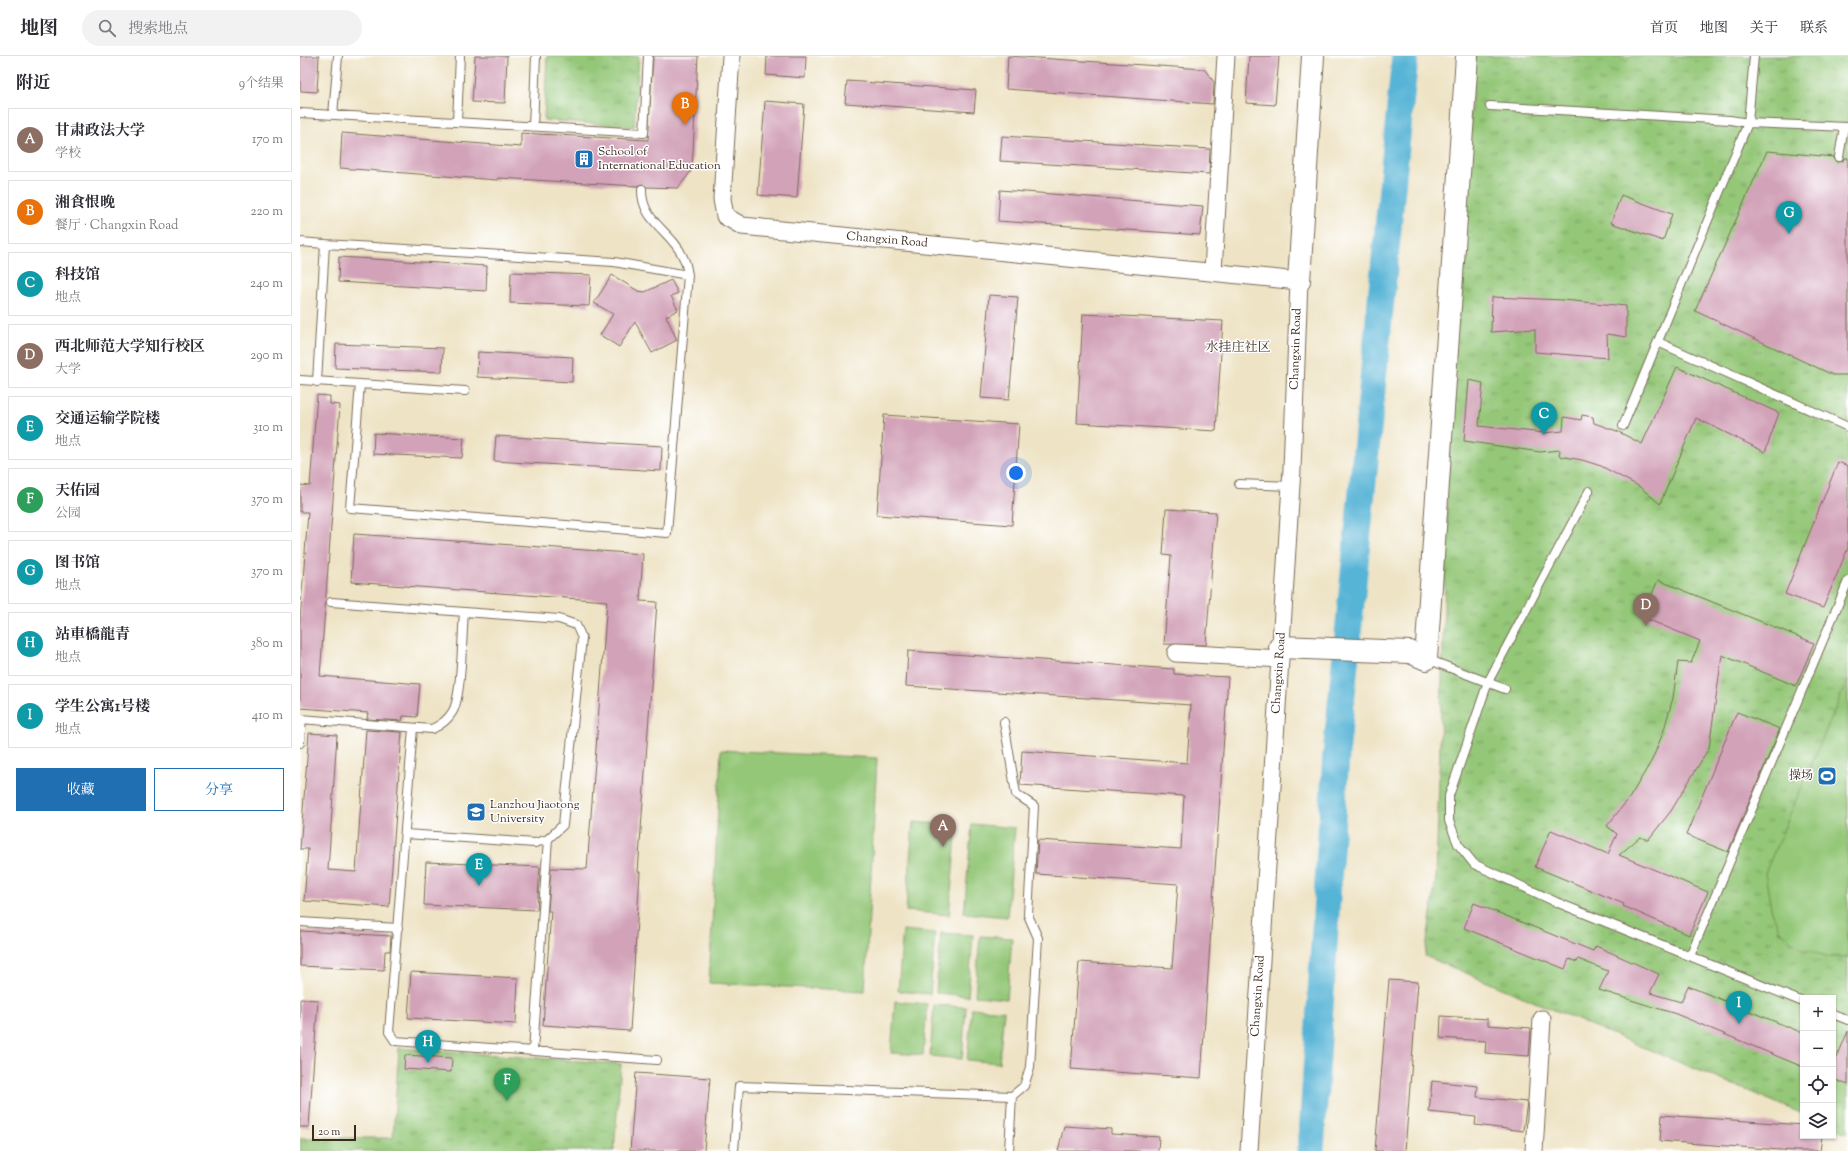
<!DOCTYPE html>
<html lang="zh">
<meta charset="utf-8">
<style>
:root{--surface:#fff;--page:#f2f2f3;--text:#2b2b33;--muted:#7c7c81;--line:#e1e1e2;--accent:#1f6fb2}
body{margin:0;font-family:"Sorts Mill Goudy","Noto Serif SC",serif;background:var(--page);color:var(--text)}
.controls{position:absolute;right:12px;bottom:12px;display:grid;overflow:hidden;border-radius:0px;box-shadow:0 1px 3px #0004}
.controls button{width:36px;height:36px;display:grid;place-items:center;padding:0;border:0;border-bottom:1px solid var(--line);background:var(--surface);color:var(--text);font:20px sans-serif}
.scale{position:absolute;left:12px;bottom:10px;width:44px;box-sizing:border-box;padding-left:4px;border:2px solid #3b2a1e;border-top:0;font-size:11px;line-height:14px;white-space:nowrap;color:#3b2a1e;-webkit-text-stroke:3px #fff;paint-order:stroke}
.you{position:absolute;left:716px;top:417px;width:14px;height:14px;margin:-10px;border:3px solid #fff;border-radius:50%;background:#1a73e8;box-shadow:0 0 0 6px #1a73e833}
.badge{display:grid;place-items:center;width:26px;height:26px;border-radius:50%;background:var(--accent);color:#fff;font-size:13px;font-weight:700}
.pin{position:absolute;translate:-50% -33px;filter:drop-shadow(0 1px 2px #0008)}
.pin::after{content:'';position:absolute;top:21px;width:14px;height:12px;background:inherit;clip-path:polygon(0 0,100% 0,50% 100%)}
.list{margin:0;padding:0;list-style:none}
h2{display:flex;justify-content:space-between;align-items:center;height:52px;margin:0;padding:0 16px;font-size:17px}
h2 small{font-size:13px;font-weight:400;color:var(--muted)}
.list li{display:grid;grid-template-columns:26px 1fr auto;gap:12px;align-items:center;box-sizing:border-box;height:64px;margin:0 8px 8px;padding:0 8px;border:1px solid var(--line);border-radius:0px}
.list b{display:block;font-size:15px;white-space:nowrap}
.list p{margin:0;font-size:13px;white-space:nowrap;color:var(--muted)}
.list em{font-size:13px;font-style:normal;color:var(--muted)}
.actions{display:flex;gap:8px;padding:12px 16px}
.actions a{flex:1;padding:9px 0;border:1px solid var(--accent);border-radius:0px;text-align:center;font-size:14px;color:var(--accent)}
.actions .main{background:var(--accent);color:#fff}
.icon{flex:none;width:22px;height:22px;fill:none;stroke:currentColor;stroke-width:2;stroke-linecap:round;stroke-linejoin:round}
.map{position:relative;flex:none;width:1548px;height:1095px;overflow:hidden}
header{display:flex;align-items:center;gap:24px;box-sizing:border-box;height:56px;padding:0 20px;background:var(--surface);border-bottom:1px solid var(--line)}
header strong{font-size:19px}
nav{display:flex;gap:22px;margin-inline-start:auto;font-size:14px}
.search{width:280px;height:36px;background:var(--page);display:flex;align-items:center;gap:10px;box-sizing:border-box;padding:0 14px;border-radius:22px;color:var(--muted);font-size:15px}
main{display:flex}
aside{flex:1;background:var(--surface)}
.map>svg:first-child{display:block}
.grass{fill:url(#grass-tufts);stroke:#68784b}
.pitch{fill:#94c778;stroke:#68784b}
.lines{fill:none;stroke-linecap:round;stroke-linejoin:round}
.river{stroke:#57b4d6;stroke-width:27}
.building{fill:#d2a2b8}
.lane-casing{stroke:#7a6b58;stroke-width:10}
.street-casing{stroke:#7a6b58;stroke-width:19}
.secondary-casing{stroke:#7a6b58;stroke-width:24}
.lane{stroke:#fff;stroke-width:8}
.street{stroke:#fff;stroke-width:17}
.secondary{stroke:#fff;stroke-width:22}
.labels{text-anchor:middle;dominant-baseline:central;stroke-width:3;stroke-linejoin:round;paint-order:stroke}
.poi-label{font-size:12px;fill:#3b2a1e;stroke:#fff;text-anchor:start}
.street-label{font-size:12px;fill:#3b2a1e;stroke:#fff}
.neighbourhood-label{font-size:13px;fill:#3b2a1e;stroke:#fff}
</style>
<header>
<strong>地图</strong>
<div class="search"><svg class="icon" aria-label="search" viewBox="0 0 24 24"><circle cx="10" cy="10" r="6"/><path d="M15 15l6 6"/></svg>搜索地点</div>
<nav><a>首页</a><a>地图</a><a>关于</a><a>联系</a></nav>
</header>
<main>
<aside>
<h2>附近<small>9个结果</small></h2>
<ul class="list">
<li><span class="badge" style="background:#8d6e63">A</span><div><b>甘肃政法大学</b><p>学校</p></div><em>170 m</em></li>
<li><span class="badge" style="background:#e8710a">B</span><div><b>湘食恨晚</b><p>餐厅 · Changxin Road</p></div><em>220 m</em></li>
<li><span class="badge" style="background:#0f9aa8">C</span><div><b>科技馆</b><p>地点</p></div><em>240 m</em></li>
<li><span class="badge" style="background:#8d6e63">D</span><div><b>西北师范大学知行校区</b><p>大学</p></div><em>290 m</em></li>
<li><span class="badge" style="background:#0f9aa8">E</span><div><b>交通运输学院楼</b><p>地点</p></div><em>310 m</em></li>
<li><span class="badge" style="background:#2e9e5b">F</span><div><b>天佑园</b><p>公园</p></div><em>370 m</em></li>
<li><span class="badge" style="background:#0f9aa8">G</span><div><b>图书馆</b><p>地点</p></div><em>370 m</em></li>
<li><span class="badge" style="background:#0f9aa8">H</span><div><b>站車橋龍青</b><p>地点</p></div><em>380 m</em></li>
<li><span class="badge" style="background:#0f9aa8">I</span><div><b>学生公寓1号楼</b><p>地点</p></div><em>410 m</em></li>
</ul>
<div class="actions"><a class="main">收藏</a><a>分享</a></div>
</aside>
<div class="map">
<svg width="1548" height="1095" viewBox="0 0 1548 1095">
<defs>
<pattern id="grass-tufts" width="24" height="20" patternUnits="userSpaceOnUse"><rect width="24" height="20" fill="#94c778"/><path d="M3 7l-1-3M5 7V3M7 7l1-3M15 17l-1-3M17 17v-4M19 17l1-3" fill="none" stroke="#7aa262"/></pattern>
</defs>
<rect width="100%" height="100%" fill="#fff"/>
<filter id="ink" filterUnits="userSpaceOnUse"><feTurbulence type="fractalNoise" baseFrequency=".025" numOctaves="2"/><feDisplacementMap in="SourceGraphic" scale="8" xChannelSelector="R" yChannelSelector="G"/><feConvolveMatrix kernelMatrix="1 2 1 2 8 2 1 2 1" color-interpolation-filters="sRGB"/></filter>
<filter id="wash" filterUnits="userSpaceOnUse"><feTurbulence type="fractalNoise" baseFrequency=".012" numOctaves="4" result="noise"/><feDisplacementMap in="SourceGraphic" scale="16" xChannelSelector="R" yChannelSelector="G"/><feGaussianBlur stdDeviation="0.9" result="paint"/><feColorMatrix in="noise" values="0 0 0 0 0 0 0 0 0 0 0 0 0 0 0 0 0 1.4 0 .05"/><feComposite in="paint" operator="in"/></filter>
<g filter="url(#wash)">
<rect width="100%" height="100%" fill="#eee3c5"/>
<!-- grass -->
<path class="grass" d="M247,0H339L334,71L244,64Z
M1175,0H1548V1077L1533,1071V942H1503V1058L1125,900L1136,822L1151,319Z
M99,992L321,1008L314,1095H0V1082H93Z"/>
<!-- pitch -->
<path class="pitch" d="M1548,623V901H1529L1500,892L1479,874L1471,852L1465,817Z
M421,694L577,702L565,935L409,927Z
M613,766L657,769L649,859L606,855Z
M672,768L715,772L707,861L664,857Z
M603,874L635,877L630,938L598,935Z
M641,877L673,879L668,940L636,937Z
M680,880L712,882L707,943L675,940Z
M595,945L627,948L623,999L591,997Z
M634,949L666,951L662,1003L630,1000Z
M672,952L704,955L699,1007L667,1004Z"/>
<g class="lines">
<!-- river -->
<path class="river" d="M1011,1095L1036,699L1105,0"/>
</g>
<g id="blocks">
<!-- building -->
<path class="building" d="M0,0H19L17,36L0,35Z
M175,0H207L205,47L172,46Z
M353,0H398L392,114L378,132L347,131L342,128L337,130L198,122L197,124L40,112L42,77L221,91V77L348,84Z
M467,0H506L505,22L466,19Z
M708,0L904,13L914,26L913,48L706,33Z
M949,0H979L975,49L946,47Z
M547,25L676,34L674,56L545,47Z
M465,45L504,48L497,142L458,139Z
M702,80L910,93L909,118L700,105Z
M1467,95L1534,101L1535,105L1538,106L1543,105L1544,102H1548V319H1533L1395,255Z
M700,134L903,150L900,179L698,165Z
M1321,139L1372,158L1363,185L1311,167Z
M39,201L187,210L186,235L38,226Z
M211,216L291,219L289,250L210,247Z
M312,219L338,235L345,236L371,224L378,237L371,240L378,254L366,260L377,284L352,297L335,266L319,291L300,279L313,258L294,247Z
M689,239L718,241L709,344L681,342Z
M1192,241L1263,244L1326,250V281L1307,278L1308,302L1235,296V273L1191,276Z
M783,258L923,265L916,375L777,367Z
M36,288L143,292L142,316L35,312Z
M178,296L273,301L272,326L177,321Z
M1377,311L1479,357L1465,396L1396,362L1360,448L1340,431L1301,410L1282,404L1259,400L1260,394L1240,396L1164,385L1169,324L1183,327L1179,370L1244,377L1263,375L1264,361L1281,364L1282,359L1293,361L1294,367L1317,375L1342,388Z
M17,339L30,340V348L40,349L20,620L120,628L117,661L103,660L102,665L67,663L68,657L0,652V565L8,456H0V429L10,430Z
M584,359L719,368L712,469L577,459Z
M74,377L164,382L162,402L73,398Z
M196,380L362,390L361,415L194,405Z
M1538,406L1548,410V492L1523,552L1485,538Z
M866,453L916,456L906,589L864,588L871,500L863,499Z
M54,478L343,498L340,545L357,546L338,816H340L330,975L243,969L251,855H248L251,812L287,813L307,545L51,526Z
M1358,524L1514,587L1496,630L1422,599L1409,692L1371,755L1348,784L1340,781L1319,799L1408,836L1389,879L1323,850L1324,848L1235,811L1251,774L1308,798L1317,778L1307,770L1330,741L1352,704L1363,677L1373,642L1378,606L1391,607L1400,585L1342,561Z
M608,595L874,613V618L928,621L901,1022L771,1013L779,906L872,912L878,828L736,818L738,784L881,793L884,740L720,729L722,695L887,707L891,649L606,630Z
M1437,656L1480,673L1428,796L1386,779Z
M66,674L102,676L89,851L4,845L8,793H0L9,677L37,679L28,814L56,816Z
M126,806L240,811L237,854L124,849Z
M1174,847L1293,895L1296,890L1359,918L1350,937L1381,946L1388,930L1503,977V1011L1376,958L1299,934L1308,915L1278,903L1277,906L1269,903L1265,913L1164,872Z
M0,875L91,880L90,895H85L84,914L0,910Z
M111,916L218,922L216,968L108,962Z
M1089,924L1118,926L1105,1095H1075Z
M0,943L18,944L9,1071H0Z
M1141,960L1188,963V969L1231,972L1229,1000L1185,997L1186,985L1140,982Z
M1548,975V1029L1533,1023V1011Z
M105,999L152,1002L151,1016L104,1013Z
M336,1017L410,1022L404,1095H330Z
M1132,1025L1178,1030L1177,1041L1227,1046L1223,1075L1175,1069L1176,1061L1129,1056Z
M1362,1059L1503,1069V1080H1522L1520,1095H1494L1360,1085Z
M764,1070L811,1073V1078L859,1081L858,1095H758Z"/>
</g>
</g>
<g filter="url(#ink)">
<use href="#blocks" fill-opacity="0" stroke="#7a6b58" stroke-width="1"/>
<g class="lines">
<!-- lane casing -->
<g class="lane-casing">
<path id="lane" d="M1190,50L1430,64L1448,67L1454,0
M0,57L344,77L348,0
M33,59L38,0
M157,66L160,0
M233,71L236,0
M1539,101L1544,71
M342,133C341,166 372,175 383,201C386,206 387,213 388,219
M0,186L25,188
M1358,286L1548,371
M0,324L165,335
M17,326L25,188L314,206L388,219L367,477L50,452L60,328
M1323,370L1448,67L1548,71
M939,428L991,430
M1289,435L1188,626L1149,740V765L1158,788L1174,808L1256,846L1503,946
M31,546L259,563L276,569L282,582L263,769L248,783L235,787L106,778
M1127,603L1205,633
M0,663L132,673C141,669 148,664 153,655C162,638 162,578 164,556
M704,666L716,738L734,750L728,859L738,882L730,1011L724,1030L712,1040
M113,672L89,976L95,985L357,1004
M0,687L2,663
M0,866L98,872
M1390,900L1548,525
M1533,958L1548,964
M233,995L248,783
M434,1095L439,1030L712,1040L709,1095"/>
</g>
<!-- street casing -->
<g class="street-casing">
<path id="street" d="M431,0L422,143L425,160L442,170L999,225L992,413L949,1095
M913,215L926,0
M876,597L980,603
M1234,1095L1242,963"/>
</g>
<!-- secondary casing -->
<g class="secondary-casing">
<path id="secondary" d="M999,225L1013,0
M980,591L1110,596L1126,603L1167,0"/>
</g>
<!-- lane -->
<use href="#lane" class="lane"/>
<!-- street -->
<use href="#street" class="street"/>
<!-- secondary -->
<use href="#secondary" class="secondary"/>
</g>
</g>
<!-- icons -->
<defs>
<g id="building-square" transform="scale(1)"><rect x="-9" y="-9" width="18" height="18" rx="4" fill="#1f6fb2" stroke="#fff"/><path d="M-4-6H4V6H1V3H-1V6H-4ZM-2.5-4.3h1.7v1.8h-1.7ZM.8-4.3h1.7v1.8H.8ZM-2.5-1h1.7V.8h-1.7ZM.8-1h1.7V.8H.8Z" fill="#fff"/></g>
<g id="stadium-square" transform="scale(1)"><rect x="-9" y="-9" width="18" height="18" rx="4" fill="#1f6fb2" stroke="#fff"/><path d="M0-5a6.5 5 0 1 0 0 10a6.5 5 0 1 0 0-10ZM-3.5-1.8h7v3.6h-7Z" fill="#fff"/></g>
<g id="university-square" transform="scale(1)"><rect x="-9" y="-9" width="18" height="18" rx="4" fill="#1f6fb2" stroke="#fff"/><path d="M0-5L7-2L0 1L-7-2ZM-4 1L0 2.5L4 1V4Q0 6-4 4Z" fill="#fff"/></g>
</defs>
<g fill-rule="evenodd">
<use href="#building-square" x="284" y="103"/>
<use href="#stadium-square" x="1527" y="720"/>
<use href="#university-square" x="176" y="756"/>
</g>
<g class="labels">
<!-- poi labels -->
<g class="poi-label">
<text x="298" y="96">School of<tspan x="298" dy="14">International Education</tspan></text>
<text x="1513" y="720" text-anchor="end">操场</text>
<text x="190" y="749">Lanzhou Jiaotong<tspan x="190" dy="14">University</tspan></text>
</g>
<!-- street labels -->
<g class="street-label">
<text transform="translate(587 184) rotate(5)">Changxin Road</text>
<text transform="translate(996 293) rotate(-88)">Changxin Road</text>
<text transform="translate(979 617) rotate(-86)">Changxin Road</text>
<text transform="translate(958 940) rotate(-86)">Changxin Road</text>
</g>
<!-- neighbourhood labels -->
<g class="neighbourhood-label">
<text x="938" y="292">水挂庄社区</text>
</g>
</g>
</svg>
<div class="controls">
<button>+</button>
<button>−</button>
<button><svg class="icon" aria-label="locate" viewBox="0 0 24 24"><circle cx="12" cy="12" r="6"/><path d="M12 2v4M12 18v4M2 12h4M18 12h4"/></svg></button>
<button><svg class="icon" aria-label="layers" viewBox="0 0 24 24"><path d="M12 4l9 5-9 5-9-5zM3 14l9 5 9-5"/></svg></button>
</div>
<div class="scale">20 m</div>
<div class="you"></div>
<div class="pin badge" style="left:643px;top:791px;background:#8d6e63">A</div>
<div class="pin badge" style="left:385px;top:69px;background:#e8710a">B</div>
<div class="pin badge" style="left:1244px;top:379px;background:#0f9aa8">C</div>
<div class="pin badge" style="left:1346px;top:570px;background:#8d6e63">D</div>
<div class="pin badge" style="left:179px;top:830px;background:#0f9aa8">E</div>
<div class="pin badge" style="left:207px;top:1045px;background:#2e9e5b">F</div>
<div class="pin badge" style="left:1489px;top:178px;background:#0f9aa8">G</div>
<div class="pin badge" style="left:128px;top:1007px;background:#0f9aa8">H</div>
<div class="pin badge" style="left:1439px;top:968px;background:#0f9aa8">I</div>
</div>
</main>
